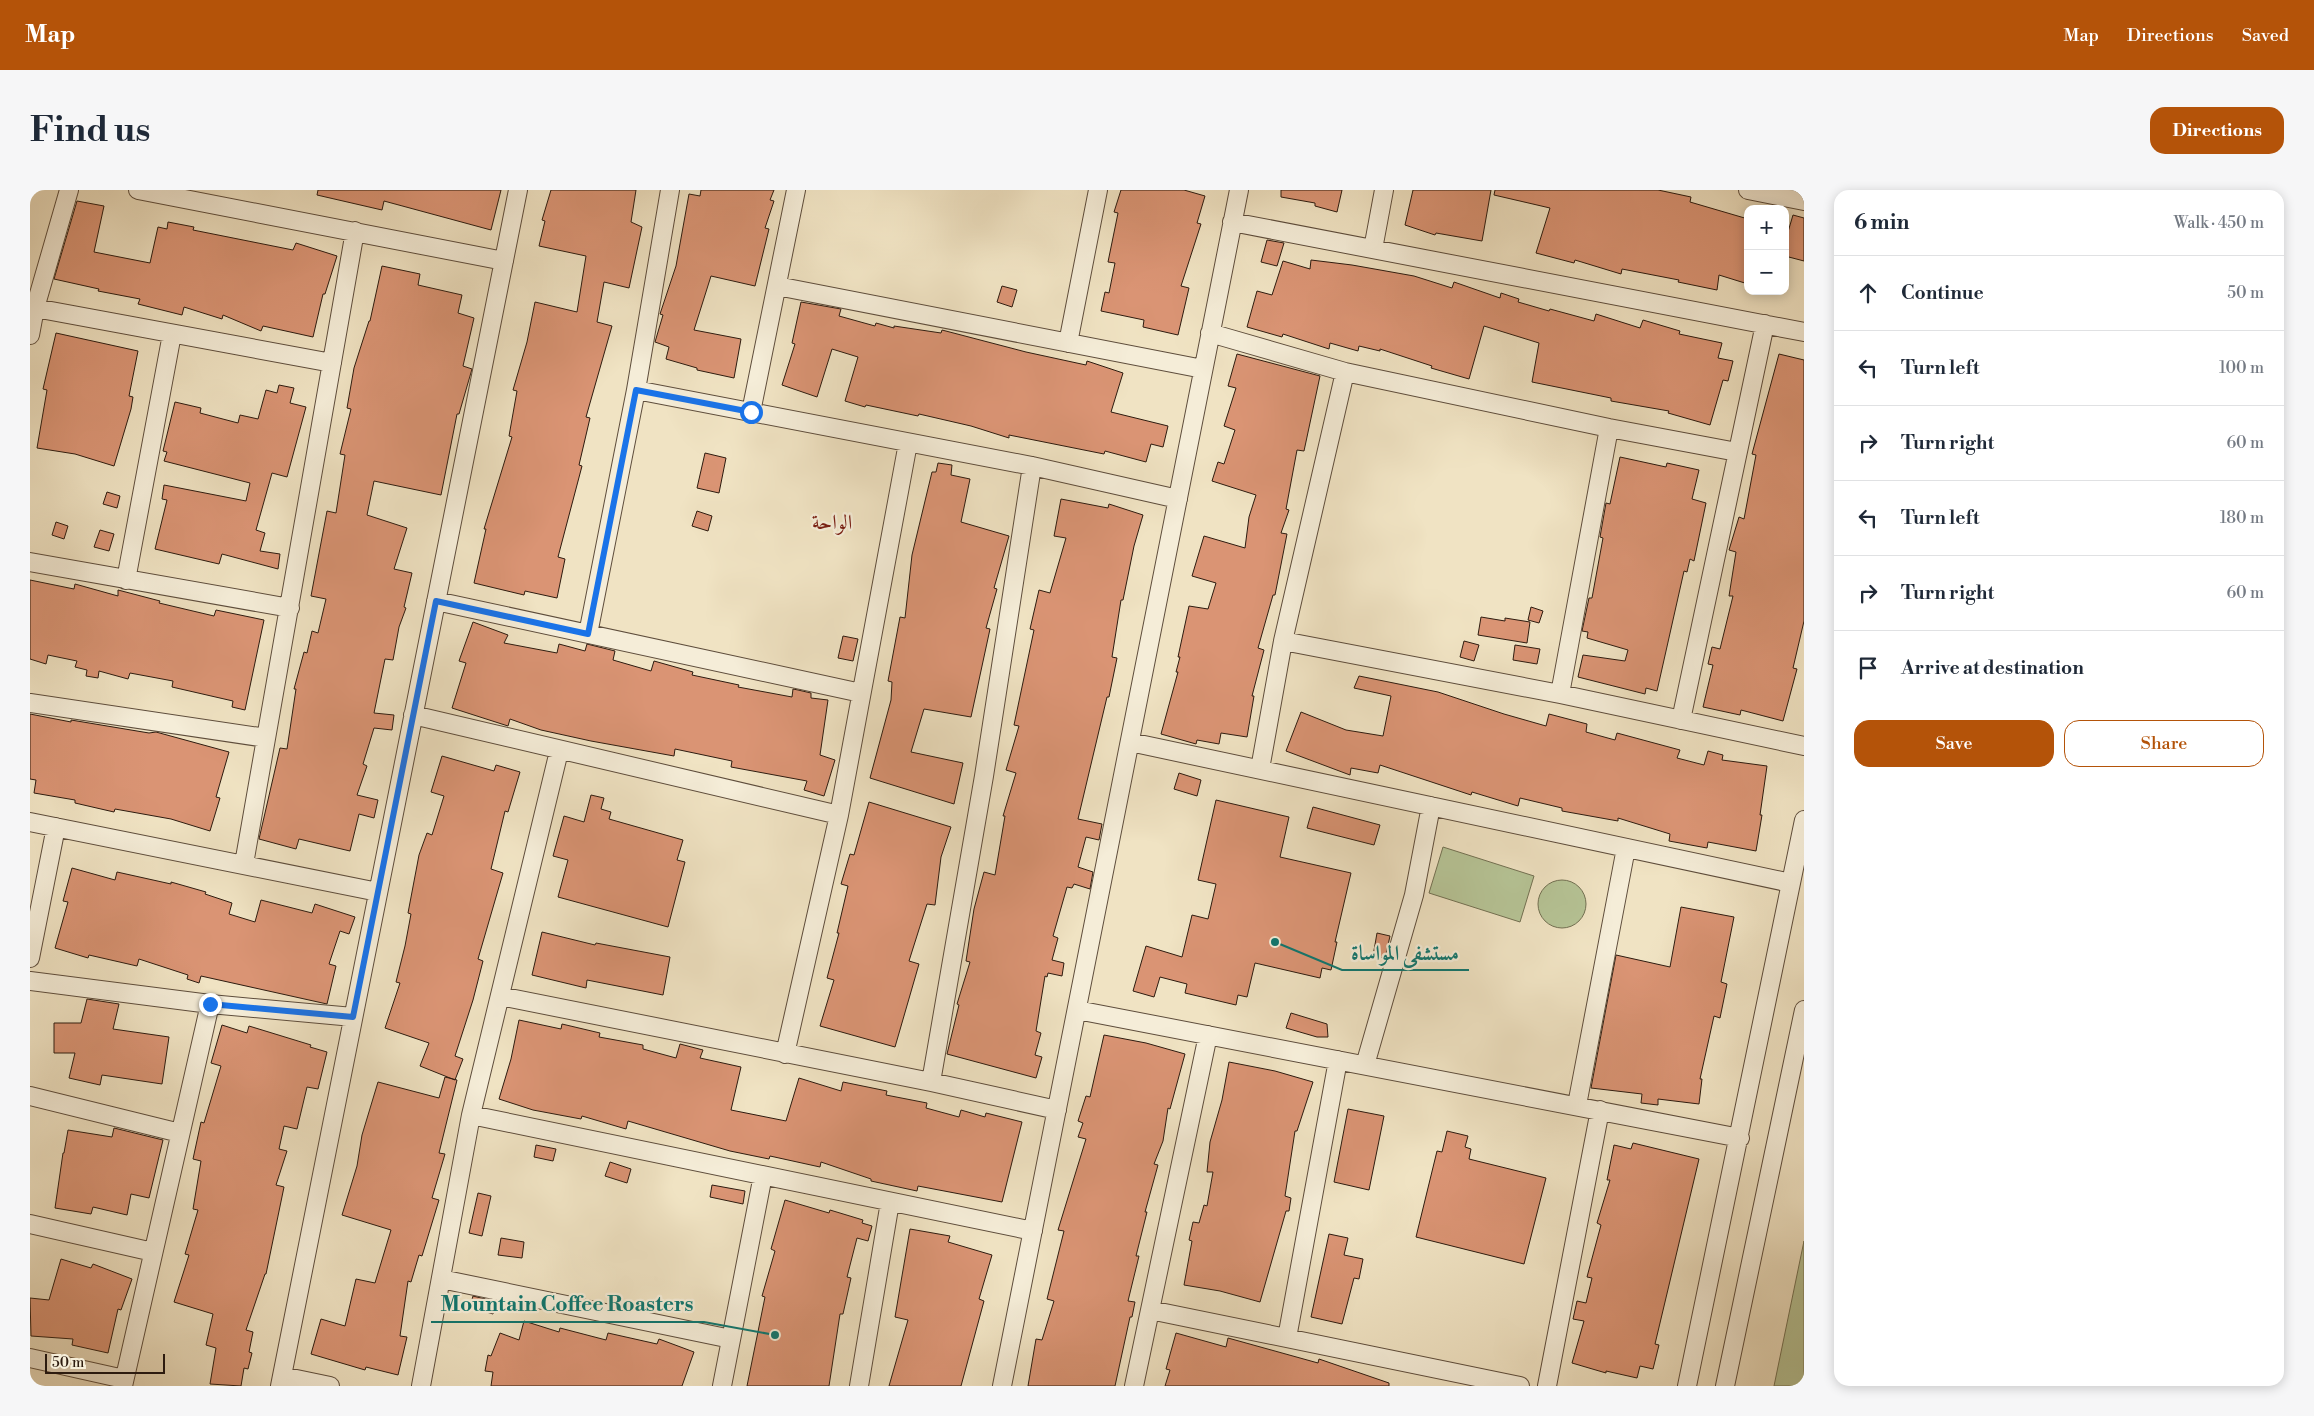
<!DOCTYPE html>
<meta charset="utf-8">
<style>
:root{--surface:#fff;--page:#f6f6f7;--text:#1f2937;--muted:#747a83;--line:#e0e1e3;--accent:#b45309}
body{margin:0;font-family:"Libre Bodoni",Amiri,serif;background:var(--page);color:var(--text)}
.controls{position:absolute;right:15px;top:15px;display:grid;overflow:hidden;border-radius:10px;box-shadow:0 2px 12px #0003}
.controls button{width:45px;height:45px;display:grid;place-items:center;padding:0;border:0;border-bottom:1px solid var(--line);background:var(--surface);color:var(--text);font:25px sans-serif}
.scale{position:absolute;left:15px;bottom:12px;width:120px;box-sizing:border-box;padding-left:5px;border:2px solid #2d1b0f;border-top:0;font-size:14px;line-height:18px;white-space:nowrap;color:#2d1b0f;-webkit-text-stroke:4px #f5edd8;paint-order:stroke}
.stop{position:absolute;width:15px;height:15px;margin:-11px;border:4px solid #1a73e8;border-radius:50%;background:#fff}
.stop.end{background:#1a73e8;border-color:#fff;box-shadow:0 1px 5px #0008}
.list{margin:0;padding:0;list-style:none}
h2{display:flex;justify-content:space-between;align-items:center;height:65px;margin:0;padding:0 20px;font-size:21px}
h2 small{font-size:16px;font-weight:400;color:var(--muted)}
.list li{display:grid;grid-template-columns:32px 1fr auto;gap:15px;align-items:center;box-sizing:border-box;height:75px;padding:0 20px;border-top:1px solid var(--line)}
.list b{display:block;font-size:19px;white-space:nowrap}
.list em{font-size:16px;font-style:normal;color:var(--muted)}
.actions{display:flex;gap:10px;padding:15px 20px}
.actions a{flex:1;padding:11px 0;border:1px solid var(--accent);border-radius:15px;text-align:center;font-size:18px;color:var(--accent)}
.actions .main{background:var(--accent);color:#fff}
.icon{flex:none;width:28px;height:28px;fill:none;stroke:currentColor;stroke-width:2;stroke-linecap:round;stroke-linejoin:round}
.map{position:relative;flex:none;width:1774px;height:1196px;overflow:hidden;border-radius:15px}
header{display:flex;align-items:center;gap:30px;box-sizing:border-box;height:70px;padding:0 25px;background:var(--accent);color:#fff}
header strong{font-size:24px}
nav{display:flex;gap:28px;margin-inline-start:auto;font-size:18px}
.intro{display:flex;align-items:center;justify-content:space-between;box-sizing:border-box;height:120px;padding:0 30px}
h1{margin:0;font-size:35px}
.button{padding:12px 22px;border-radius:15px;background:var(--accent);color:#fff;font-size:18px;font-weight:700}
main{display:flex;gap:30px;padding:0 30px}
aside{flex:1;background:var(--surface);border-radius:15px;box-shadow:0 2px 12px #0003}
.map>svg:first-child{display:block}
.green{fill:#b6c496;stroke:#727052}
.building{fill:#da9474;stroke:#2d1b0f}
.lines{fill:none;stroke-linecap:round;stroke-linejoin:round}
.minor-casing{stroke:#5e4d3c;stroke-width:20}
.minor{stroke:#f5edd8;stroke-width:18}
.route{stroke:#1a73e8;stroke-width:6}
.labels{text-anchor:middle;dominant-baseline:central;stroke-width:4.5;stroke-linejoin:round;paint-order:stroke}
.neighbourhood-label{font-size:21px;fill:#7a1f14;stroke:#f5edd8}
.leader{fill:none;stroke:#0f766e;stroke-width:2}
.callout-dot{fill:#0f766e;stroke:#f5edd8;stroke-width:2}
.callout-label{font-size:21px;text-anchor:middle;font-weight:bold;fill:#0f766e;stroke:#f5edd8;stroke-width:4.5;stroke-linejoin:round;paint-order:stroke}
</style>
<header>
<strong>Map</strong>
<nav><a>Map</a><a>Directions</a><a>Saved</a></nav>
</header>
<div class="intro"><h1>Find us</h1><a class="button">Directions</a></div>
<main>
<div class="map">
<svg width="1774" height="1196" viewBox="0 0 1774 1196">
<rect width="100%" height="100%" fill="#f0e3c3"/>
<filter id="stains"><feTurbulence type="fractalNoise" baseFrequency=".004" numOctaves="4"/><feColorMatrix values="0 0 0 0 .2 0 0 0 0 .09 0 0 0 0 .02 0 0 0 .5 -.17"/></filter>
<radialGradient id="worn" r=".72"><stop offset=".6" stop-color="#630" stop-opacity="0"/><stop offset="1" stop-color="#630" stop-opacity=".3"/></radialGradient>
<!-- green -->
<path class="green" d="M1413,657L1504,686L1490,732L1399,703Z
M1508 714a24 24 0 1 1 48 0a24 24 0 1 1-48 0Z
M1774,1051V1196H1744Z"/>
<!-- building -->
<path class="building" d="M288,0H471L461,40L354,11L352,20L287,5Z
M521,0H606L601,32L612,37L599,98L574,92L567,132L582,136L556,227L560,228L549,275L552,276L528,367L535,369L527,408L495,401L494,405L444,393L456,339H454L482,247L479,246L487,201L483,200L497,152L505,112L547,122L556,66L509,56L515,31L512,30Z
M671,0H744L740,10L744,11L735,38L739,39L725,96L681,86L664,140L711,149L704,188L667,180V178L636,169L639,157L625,152L633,125L630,124L646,76L659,4L670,6Z
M1091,0H1154L1175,6L1167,33L1171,34L1151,96L1159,98L1148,145L1113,137L1114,130L1071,121L1075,102L1079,103L1085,73L1078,72L1088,23L1084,22Z
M1251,0H1312L1307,22L1285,16V13L1251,7Z
M1383,0H1461L1452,51L1406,43L1405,45L1375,35Z
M1465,0H1628L1661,7L1660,12L1718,29V94L1689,85L1687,100L1648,92L1649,90L1592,79L1591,84L1545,70L1544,73L1506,63L1520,18L1464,5Z
M47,11L74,16L64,62L120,73L128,37L137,39L138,32L164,37L163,40L263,60L266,53L307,66L295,104H293L283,147L233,136L231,141L193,125L192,129L154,117L152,125L108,114L110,109L68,101L69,99L24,89Z
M1763,25L1774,28V71L1755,66V52Z
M1237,50L1254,53L1247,76L1231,72Z
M1281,70L1322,75L1384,86L1422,98L1424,92L1470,108L1471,103L1489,109L1488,112L1519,121L1520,119L1564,131L1566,124L1610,138L1613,130L1650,141L1649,144L1692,153L1688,168L1703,171L1698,191L1693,190L1680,235L1638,223L1639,221L1581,211V208L1502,192L1509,153L1454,136L1439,189L1401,178L1402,176L1350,159V161L1329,156L1328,161L1300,153L1299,159L1253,144L1252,147L1217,137L1227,101L1242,105L1253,71L1280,79Z
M352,76L390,84L388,95L432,105L428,123L444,128L433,176L442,179L429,224H427L411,305L344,291L337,325L377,338L364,379L382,383L374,417L376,418L369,437L363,470L355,469L344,523L364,525L362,540L344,538L333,574L337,576L327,605L348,610L344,628L329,624L320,661L269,649L266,659L229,649L250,558L257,559L266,499H264L274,462L277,463L282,441L288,443L296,409L281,406L297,321L306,323L315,265L310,264L321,219L317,218L324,178L339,131H340Z
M972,96L987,100L982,117L967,112Z
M771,112L811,119L809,126L845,136L846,133L864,138V136L911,143L912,140L996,162L1056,175L1057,171L1093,183L1081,222L1138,236L1133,257L1121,254L1116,272L1075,261L1074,264L979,245V248L941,236L889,224L888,226L836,215L835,217L815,211L828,167L802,159L787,207L752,195L765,154L762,153Z
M26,143L108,161L99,206L103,207L101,219L84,276L45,264L7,258L17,200L13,199Z
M1207,164L1290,186L1274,261L1267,260L1256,319L1259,320L1251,343L1257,344L1245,405H1243L1228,458L1234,460L1222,506H1224L1217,547L1191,543L1189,554L1167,550L1166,554L1131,544L1148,482H1146L1150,467H1148L1159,416L1178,419L1186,393L1162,386L1174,346L1215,358L1219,327L1226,305L1182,291L1188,272L1194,274L1205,240L1194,236L1206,198L1198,196Z
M1749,164L1774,170V431L1763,478L1767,479L1753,531L1711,520L1710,525L1673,517L1683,475L1678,474L1682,457L1690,459L1703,406H1699L1706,362L1699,360L1709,327L1714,329L1726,265L1722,264Z
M249,195L264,198L260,213L276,217L257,287L242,283L226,340L235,343L230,361L250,364L248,379L192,364L189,374L125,359L137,310L132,309L134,295L216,311L220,293L134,271L137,262L133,261L145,212L171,218L170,223L208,233L210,225L228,229L236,200L247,203Z
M675,263L696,268L689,303L667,298Z
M1590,267L1636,277L1637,273L1669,280L1662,309L1676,313L1664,371L1660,369L1657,382L1654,381L1627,501L1616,498L1615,504L1548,487L1553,465L1595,471L1598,460L1557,448L1558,442L1552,441L1559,408H1562L1573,348L1570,347L1576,313L1580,314Z
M908,273L922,275L921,285L940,289L931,332L979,346L964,398L967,399L956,438L960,439L941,527L894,519L881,562L933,573L924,614L840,588L861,510L862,492L858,491L870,427L875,428L882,365L902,282H906Z
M77,302L90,306L87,318L73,314Z
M1031,309L1078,318L1079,314L1113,325L1104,356L1093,410H1091L1082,467L1087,468L1079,507H1077L1048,629L1072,634L1069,650L1056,647L1048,677L1063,682L1060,699L1044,694L1042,698L1037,697L1023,746L1028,748L1022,770L1034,773L1032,786L1018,783L1017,787L1015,786L1006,841L1011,843L1005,865L1012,867L1006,888L917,864L929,815L927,814L940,772L936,771L944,719L954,682L965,685L975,626H973L986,583L976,580L989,536L984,535L1004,440L1000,439L1009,400L1020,403L1036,348L1024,346Z
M667,321L682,326L678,341L662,336Z
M26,332L38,336L34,349L22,345Z
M70,340L84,344L79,361L64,357Z
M0,390L44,399L45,394L88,406V400L130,411L129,413L184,426L186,420L234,430L215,520L202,517L203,511L142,497L143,491L100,483L98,489L69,481L68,488L56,486L57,480L45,477L47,471L18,465L16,474L0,469Z
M1501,417L1513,421L1509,433L1498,430Z
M1451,427L1475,431V428L1500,432L1497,453L1448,445Z
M443,432L478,445L474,453L527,463L529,454L555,461L557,454L585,461L583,470L621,481L624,471L663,482L662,485L709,495L708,497L762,507L763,499L768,500L781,503V508L798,510L790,565L805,570L794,606L774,600L777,591L701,577L702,571L645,559L644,566L561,551L511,540L480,529L478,536L422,518L436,473L429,471Z
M813,446L828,449L823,471L808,468Z
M1434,451L1449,455L1444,471L1430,467Z
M1485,455L1510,459L1507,474L1483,470Z
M1329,486L1408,502L1474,524L1516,536L1519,524L1557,534L1556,542L1585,550L1587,543L1650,560L1647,568L1674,575L1678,561L1693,565L1692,570L1737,576L1730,625H1732L1726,661L1678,652L1677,658L1639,651L1640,644L1588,628V631L1532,621V618L1490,608L1488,616L1442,602L1441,605L1350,575L1348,583L1321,578L1320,585L1256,561L1271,522L1316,540L1353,546L1361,506L1324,498Z
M0,524L41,532V530L119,543L126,542L199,562L186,607L190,608L180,641L141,629L85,619L84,622L45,613V610L4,603L6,590L0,589Z
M412,566L464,581L466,575L490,582L478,622L475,621L461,679L473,683L448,769L453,771L443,810L425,866L433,869L425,890L390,876L399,853L355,838L370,793L366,792L375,756L381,724L378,723L389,665L397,643L402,645L414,606L401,602Z
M1149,583L1171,590L1167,606L1144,599Z
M561,605L574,608L571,619L581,622L579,629L653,650L647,670L655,672L638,737L528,707L538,670L523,666L534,626L554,632Z
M1186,610L1259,627L1250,667L1321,683L1305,752H1307L1301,780L1292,778L1290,788L1225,773L1217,807L1208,805L1206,815L1155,803L1157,794L1130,787L1124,807L1103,801L1116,756L1152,767L1162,725L1178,729L1186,694L1168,690Z
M839,612L921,637L911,667L905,715L897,714L879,771L889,774L865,857L790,836L804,790L797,788L809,743H807L818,696L811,694L820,664L824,665Z
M1283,617L1350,635L1344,655L1277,638Z
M42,678L85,690L87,682L141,694V692L176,702L175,704L202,713L199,724L225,732L231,710L282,723L285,714L325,727L319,744L310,741L299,774L306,776L297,814L171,786L169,793L157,789L158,785L109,769L107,776L59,765L58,768L25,758L38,712L33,711Z
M1651,717L1704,727L1691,792L1697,794L1690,828L1684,826L1670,889H1672L1669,914L1628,909V915L1611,913L1612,904L1561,898L1586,765L1640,777Z
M512,742L565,755L566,753L640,767L633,805L557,790L556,798L502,785Z
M1347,743L1360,746L1355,768L1343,766Z
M57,809L89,814L83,839L139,847L132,894L72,885L70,895L39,888L45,863H24V833H51Z
M1261,823L1297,834L1298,847H1287L1256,838Z
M489,830L531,839L532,834L570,843L569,847L613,855V859L646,868L650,854L673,860L670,868L711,877L701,920L756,931L769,888L811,901L813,892L857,901L856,905L897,913L896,918L929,927L931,920L955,927L956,923L992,932L972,1012L888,996L887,1001L841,991V989L791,972L790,977L740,966L739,969L700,961L598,931L596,939L552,926L551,929L503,920L469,909L481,869Z
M192,835L217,843L219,836L281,855L280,857L297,862L288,899L277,897L267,939L254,936L249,959L257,961L246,995L254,997L236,1084H235L216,1140L223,1142L219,1162L222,1163L218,1179L214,1178L211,1196L180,1194L186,1158L176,1155L183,1124L144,1112L159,1065L155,1064L168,1020L163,1019L171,971L163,969L171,932L174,933L191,876L181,873Z
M1074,845L1116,853L1155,864L1140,919L1138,918L1133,951L1124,974L1128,975L1115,1022H1117L1106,1066H1109L1098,1111L1105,1112L1102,1127H1100L1085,1196H998L1006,1149L1012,1150L1024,1111L1017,1109L1034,1041L1028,1040L1056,949L1048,947L1053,933L1048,931L1056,906L1060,907Z
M1199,872L1245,881L1283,892L1267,941H1265L1255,1006L1261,1008L1259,1021H1256L1230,1112L1190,1101L1154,1095L1162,1051L1159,1050L1163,1032L1169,1033L1174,1015L1177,1016L1183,982H1177L1180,952L1192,910Z
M415,887L427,890L409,963L415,964L402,1008L409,1010L392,1066L389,1065L381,1092L378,1091L370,1146L377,1147L368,1185L336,1177L335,1180L281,1164L291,1129L315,1136L326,1089L345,1093L361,1040L312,1025L327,976L332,945L348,892L409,908Z
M1318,919L1354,926L1339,1000L1304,992Z
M84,938L133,950L119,1008L101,1004L97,1025L63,1017L61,1024L25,1018L33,963H34L38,940L82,947Z
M1417,941L1438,946L1435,957L1441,959L1439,969L1516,988L1494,1074L1386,1047L1407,961L1412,962Z
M1603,953L1669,969L1625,1154L1629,1155L1623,1179L1610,1176L1607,1188L1576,1181V1183L1542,1173L1554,1131L1543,1129L1547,1111L1556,1113L1562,1088L1557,1087L1571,1035L1567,1033L1580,990H1577L1584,955L1601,959Z
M506,955L526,959L523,971L504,967Z
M580,972L601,979L597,993L575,986Z
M682,995L715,1001L713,1014L680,1007Z
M448,1003L461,1006L452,1046L439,1043Z
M755,1010L799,1023L800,1020L833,1030L832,1033L842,1036L838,1051L827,1048L817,1087L821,1088L813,1124H810L799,1196H717L735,1107L732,1106L745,1061L741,1059Z
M880,1039L920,1046L918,1052L962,1065L949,1109L954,1111L931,1196H859L878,1130L865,1127Z
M1299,1044L1318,1048L1314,1065L1333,1069L1329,1089L1324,1088L1312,1134L1281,1127Z
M471,1048L494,1052L492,1068L468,1065Z
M31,1069L61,1078L63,1074L102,1089L91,1120L88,1119L78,1163L42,1155L43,1149L1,1146L0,1108L19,1110Z
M443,1106L467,1112L463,1124L440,1117Z
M494,1131L529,1142L530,1138L576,1150L578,1143L627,1154L629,1149L664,1162L652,1196H461L463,1182L455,1181L458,1165L461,1166L470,1143L489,1150Z
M1146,1143L1196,1157L1198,1148L1288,1173L1289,1169L1359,1193V1196H1135L1140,1180L1136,1179Z"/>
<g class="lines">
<!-- minor casing -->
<g class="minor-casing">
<path id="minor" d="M108,0L474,71
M1718,0L1774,11
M1202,32L1774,142
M1343,59L1354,0
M747,96L1173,179
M5,118L39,0
M1180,143L1315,182L1579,238L1707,262
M0,145L5,118L302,173
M1038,153L1068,0
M606,200L1002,276L1148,309
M721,222L766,0
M0,372L260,418
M96,390L142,144
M406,411L831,503
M558,444L606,200L640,0
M1253,451L1530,504L1774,556
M1530,504L1579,238
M0,513L236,548
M383,525L809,625
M1651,530L1735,134
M1100,552L1761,693
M1230,579L1253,451L1315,182
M0,632L348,702
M214,674L325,41
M0,768L26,637
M0,791L180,814L323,827
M470,806L901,892L1027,920
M1047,820L1710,948
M755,864L809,625L878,253
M1335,875L1384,705L1401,616
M901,892L954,586L1002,276
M0,906L150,943
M1547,915L1596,658
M441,925L1003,1041
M0,1034L123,1062
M411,1089L701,1149
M1120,1120L1490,1196
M1257,1148L1308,870
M0,1168L94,1189
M252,1186L300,1196
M93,1196L180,814
M250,1196L488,0
M391,1196L441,925L529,561
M692,1196L733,985
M829,1196L860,1012
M972,1196L1209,0
M1104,1196L1178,845
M1517,1196L1570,920
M1657,1196L1774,630
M1695,1196L1774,820"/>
</g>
<!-- minor -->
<use href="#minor" class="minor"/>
</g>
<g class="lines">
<!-- route -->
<path class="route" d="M180,814L323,827L406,411L558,444L606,200L721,222"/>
</g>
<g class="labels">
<!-- neighbourhood labels -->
<g class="neighbourhood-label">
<text x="802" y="333">الواحة</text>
</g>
</g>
<!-- callouts -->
<path class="leader" d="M1245 752L1312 780H1439M745 1145L674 1132H401"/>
<g class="callout-dot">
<circle cx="1245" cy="752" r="5"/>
<circle cx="745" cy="1145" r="5"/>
</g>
<g class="callout-label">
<text x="1375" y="770">مستشفى المواساة</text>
<text x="537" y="1121">Mountain Coffee Roasters</text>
</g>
<rect width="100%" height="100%" filter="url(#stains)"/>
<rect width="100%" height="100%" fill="url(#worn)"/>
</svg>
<div class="controls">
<button>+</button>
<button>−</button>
</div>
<div class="scale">50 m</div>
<div class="stop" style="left:721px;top:222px"></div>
<div class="stop end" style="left:180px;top:814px"></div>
</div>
<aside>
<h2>6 min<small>Walk · 450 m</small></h2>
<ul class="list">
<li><svg class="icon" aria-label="ahead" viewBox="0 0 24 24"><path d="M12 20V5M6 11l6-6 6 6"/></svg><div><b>Continue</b></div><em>50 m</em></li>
<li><svg class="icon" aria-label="left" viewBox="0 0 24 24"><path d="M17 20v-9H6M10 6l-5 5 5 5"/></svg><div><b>Turn left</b></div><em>100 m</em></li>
<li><svg class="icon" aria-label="right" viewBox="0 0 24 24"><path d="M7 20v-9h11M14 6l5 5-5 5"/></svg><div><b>Turn right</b></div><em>60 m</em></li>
<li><svg class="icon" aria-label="left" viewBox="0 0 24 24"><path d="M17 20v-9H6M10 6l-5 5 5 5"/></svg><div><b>Turn left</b></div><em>180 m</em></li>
<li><svg class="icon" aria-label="right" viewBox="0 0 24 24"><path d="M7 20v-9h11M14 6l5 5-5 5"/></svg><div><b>Turn right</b></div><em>60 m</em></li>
<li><svg class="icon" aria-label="arrive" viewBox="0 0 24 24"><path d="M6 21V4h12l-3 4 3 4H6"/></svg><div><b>Arrive at destination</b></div></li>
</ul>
<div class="actions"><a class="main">Save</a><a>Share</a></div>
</aside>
</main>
